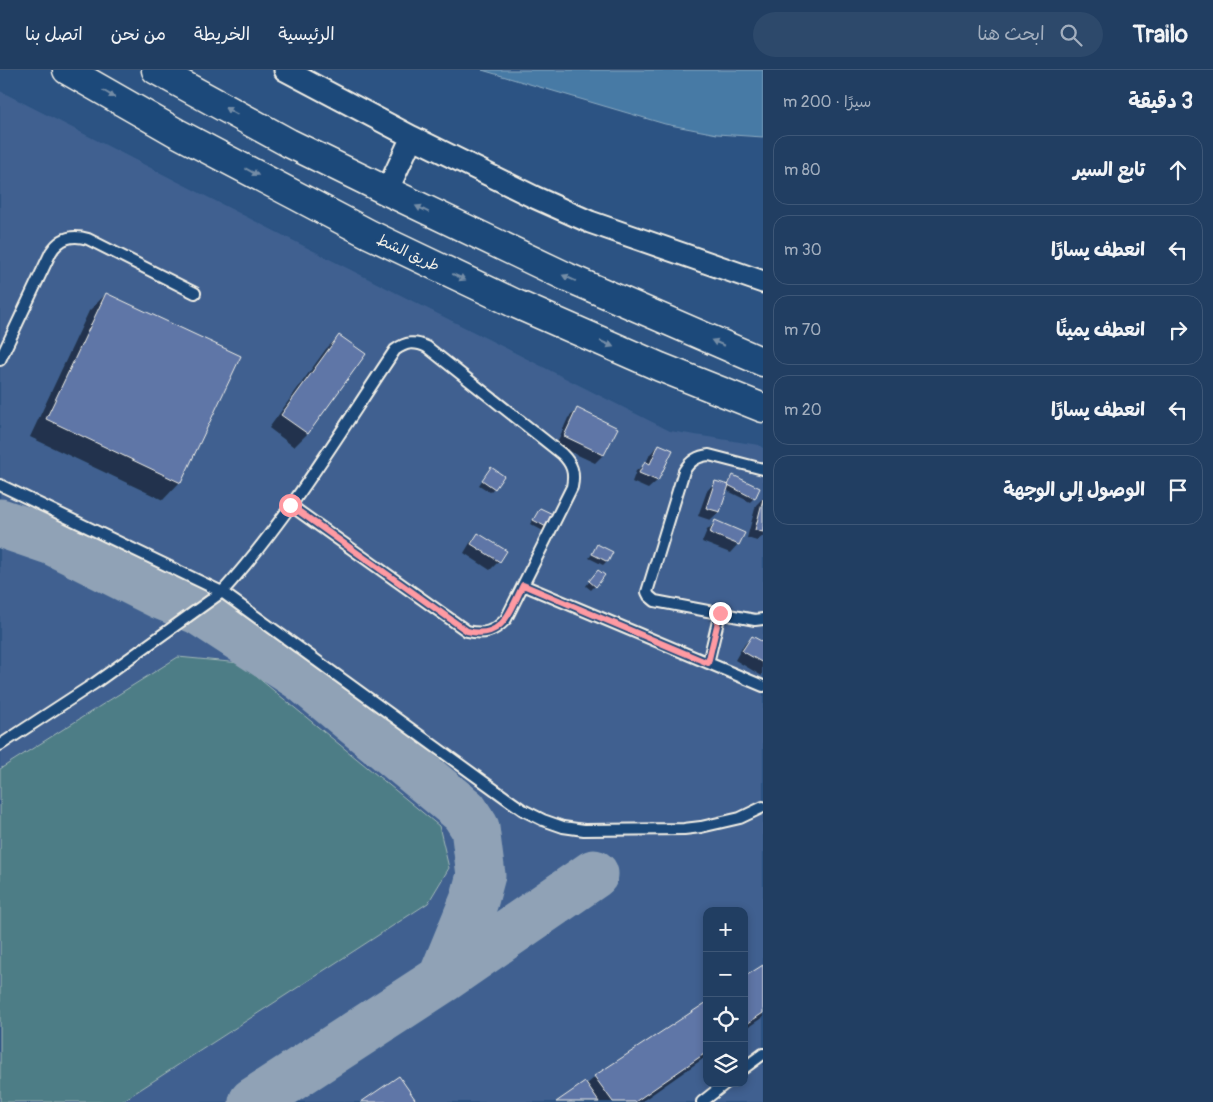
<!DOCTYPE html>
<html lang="ar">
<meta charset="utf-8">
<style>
:root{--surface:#213e62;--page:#2d496b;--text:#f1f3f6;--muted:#a2aebe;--line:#3e5777}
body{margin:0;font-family:Pangolin,"Playpen Sans Arabic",sans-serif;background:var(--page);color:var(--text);direction:rtl}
.controls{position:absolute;right:15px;bottom:15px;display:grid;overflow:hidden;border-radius:10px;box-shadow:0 2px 8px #0003}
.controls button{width:45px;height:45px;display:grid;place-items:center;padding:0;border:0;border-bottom:1px solid var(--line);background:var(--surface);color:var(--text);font:25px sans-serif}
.stop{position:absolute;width:15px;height:15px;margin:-11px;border:4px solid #ff9aa2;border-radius:50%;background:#fff}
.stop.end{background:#ff9aa2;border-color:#fff;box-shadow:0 1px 5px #0008}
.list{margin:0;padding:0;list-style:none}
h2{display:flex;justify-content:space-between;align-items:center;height:65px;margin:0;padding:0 20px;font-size:21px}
h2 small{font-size:16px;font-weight:400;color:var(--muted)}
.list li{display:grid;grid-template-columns:32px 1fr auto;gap:15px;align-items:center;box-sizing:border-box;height:70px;margin:0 10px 10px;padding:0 10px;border:1px solid var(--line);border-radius:15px}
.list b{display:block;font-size:19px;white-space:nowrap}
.list em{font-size:16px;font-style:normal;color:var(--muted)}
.icon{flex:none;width:28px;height:28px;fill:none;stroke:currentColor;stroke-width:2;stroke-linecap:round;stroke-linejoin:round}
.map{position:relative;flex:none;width:763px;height:1032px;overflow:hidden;direction:ltr}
header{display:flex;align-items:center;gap:30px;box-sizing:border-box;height:70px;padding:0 25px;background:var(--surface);border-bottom:1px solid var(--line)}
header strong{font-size:24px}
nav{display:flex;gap:28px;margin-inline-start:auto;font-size:18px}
.search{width:350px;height:45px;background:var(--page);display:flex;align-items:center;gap:12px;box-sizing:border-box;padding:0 18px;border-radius:28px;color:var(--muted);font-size:19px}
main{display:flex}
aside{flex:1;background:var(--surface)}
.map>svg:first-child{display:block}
.built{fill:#3f6190;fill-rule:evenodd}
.green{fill:#4e7d86;stroke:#a1b7b7}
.water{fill:#477aa5;stroke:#8caac0}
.shadow{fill:#0007}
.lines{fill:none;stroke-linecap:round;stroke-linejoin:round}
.taxiway{stroke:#90a2b6;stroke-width:49}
.building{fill:#5f76a7;stroke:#f4f1e8}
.lane-casing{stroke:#f4f1e8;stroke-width:14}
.street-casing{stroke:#f4f1e8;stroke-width:25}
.highway-casing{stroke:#f4f1e8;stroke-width:31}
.lane{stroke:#1f4a7a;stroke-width:10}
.street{stroke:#1f4a7a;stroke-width:21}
.highway{stroke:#1f4a7a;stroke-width:28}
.oneway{fill:#748da6}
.route{stroke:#ff9aa2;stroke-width:6}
.labels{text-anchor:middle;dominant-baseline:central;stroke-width:4.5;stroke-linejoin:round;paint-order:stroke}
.street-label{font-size:15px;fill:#f4f1e8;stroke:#1f4a7a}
</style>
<header>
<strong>Trailo</strong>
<div class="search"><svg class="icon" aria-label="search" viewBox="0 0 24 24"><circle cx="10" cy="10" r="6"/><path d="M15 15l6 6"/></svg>ابحث هنا</div>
<nav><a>الرئيسية</a><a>الخريطة</a><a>من نحن</a><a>اتصل بنا</a></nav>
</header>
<main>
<aside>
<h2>3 دقيقة<small>سيرًا · 200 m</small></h2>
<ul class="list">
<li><svg class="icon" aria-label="ahead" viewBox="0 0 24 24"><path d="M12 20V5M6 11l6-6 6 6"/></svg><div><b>تابع السير</b></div><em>80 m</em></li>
<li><svg class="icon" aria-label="left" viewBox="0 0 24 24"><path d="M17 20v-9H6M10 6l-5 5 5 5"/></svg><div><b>انعطف يسارًا</b></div><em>30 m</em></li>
<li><svg class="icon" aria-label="right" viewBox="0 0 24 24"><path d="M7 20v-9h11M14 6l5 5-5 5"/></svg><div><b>انعطف يمينًا</b></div><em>70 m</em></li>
<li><svg class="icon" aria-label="left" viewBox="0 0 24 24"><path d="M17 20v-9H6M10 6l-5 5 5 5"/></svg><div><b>انعطف يسارًا</b></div><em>20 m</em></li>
<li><svg class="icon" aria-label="arrive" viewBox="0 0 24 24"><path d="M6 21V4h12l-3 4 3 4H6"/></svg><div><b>الوصول إلى الوجهة</b></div></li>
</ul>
</aside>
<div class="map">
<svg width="763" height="1032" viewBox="0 0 763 1032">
<rect width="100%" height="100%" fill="#2c5383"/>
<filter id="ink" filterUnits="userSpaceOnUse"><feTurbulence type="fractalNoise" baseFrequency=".02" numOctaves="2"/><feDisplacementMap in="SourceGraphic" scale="10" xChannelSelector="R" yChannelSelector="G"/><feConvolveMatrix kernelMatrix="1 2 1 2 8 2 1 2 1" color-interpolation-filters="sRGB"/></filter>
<g filter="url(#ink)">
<!-- built -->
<path class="built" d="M0,21L341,195L670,361L759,375L763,378V1032H0ZM707,841H744V1013H707Z"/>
<!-- green -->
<path class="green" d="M178,587L240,593L439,756L449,798L428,833L121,1032H0V699Z"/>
<!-- water -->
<path class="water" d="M482,0H763V67L717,64L665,54Z"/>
<!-- shadow -->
<path class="shadow" d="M106,224L180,412L163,430L30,367L89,241Z
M339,266L364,285L307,364L294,377L269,358L326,279Z
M577,340L603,385L595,393L556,375L568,348Z
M659,375L671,381L657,411L648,419L632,412L636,401L646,393L650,384Z
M487,403L494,418L490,422L479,415Z
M733,406L754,428L750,432L726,420L719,442L710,450L698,446L707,421L715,412L726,416Z
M763,428V466L757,471L747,468L756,435Z
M540,439L557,448L547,463L530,454Z
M716,452L738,474L730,483L702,472L707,460Z
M478,464L499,491L490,500L464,483L470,473Z
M598,476L607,491L603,495L589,488Z
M594,505L595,516L591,520L586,516Z
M752,567L763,574L762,606L735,590L743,576Z
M763,896V947L744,960V909Z
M707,933V986L641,1032H558L586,1015L595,1007Z"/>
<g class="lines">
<!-- taxiway -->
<path class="taxiway" d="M0,453L53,471L161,525L198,540L303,608L464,741L475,758L481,805L474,831L442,909
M253,1032L442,909L594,804"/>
</g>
<!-- building -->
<path class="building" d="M106,223L241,286L181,413L46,349Z
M339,265L366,284L308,364L281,345Z
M577,338L618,358L604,385L564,366Z
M659,374L673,380L658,411L639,403L645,391L650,394Z
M491,397L504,406L495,419L482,410Z
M733,405L760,418L755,429L728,415Z
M715,411L729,415L720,442L706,438Z
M763,429V462L755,460Z
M540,438L559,447L552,460L533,450Z
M715,450L745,463L739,475L710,463Z
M478,463L507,481L500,492L471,474Z
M597,474L613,482L608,492L592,484Z
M598,500L605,505L596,517L589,511Z
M752,566L763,572V593L742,581Z
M763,895V943L744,956V907Z
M707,932V982L635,1032H613L594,1006Z
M399,1006L417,1032H361Z
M585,1012L599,1032H556Z"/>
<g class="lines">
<!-- lane casing -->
<g class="lane-casing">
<path id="lane" d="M0,290L51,182C60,168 72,164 88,169L195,223
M763,399L709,385C697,386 690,391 684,401L647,522L649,526L655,531L755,550L763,549
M0,415L222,522L506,728L523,740L543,750L563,757L584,760L684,759L701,757L740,748L763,737
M523,515L763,616
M708,593L720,543
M0,675L95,613L222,522C288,449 340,362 395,280C406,272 415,271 427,277L562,384C572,394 575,402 572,417L506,549C494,562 484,565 467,561L290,435
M744,998L763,984
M702,1032L726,1013"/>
</g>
<!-- street casing -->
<g class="street-casing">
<path id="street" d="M285,0L412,67L534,127L590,152L763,212
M387,121L412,67"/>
</g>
<!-- highway casing -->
<g class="highway-casing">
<path id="highway" d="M67,0L177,63L369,164L514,233L660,297L763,338
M156,0L289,73L387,121L567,207L763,292"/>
</g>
<!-- lane -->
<use href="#lane" class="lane"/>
<!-- street -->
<use href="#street" class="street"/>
<!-- highway -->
<use href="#highway" class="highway"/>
</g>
<!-- one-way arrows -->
<defs><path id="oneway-solid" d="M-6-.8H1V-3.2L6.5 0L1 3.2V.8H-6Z" transform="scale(1.25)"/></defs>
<g class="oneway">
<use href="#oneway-solid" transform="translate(109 24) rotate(30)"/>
<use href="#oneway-solid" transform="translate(231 41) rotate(-151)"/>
<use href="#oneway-solid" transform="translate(252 102) rotate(28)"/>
<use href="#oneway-solid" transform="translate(422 139) rotate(-154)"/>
<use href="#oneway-solid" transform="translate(459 207) rotate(25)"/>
<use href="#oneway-solid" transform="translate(569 208) rotate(-156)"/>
<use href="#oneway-solid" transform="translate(718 273) rotate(-157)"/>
<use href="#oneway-solid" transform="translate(607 274) rotate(24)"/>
</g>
</g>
<g class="lines" filter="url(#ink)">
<!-- route -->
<path class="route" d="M290,435L467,561C503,570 510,541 523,515L708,593L720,543"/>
</g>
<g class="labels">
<!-- street labels -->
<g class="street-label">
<text transform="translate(408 183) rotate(25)">طريق الشط</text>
</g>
</g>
</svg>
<div class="controls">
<button>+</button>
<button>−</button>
<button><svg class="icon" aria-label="locate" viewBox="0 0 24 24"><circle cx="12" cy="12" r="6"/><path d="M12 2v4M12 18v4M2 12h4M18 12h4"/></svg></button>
<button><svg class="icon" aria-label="layers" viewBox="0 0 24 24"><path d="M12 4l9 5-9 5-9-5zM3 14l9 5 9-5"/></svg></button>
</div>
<div class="stop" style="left:290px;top:435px"></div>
<div class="stop end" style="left:720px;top:543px"></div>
</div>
</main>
